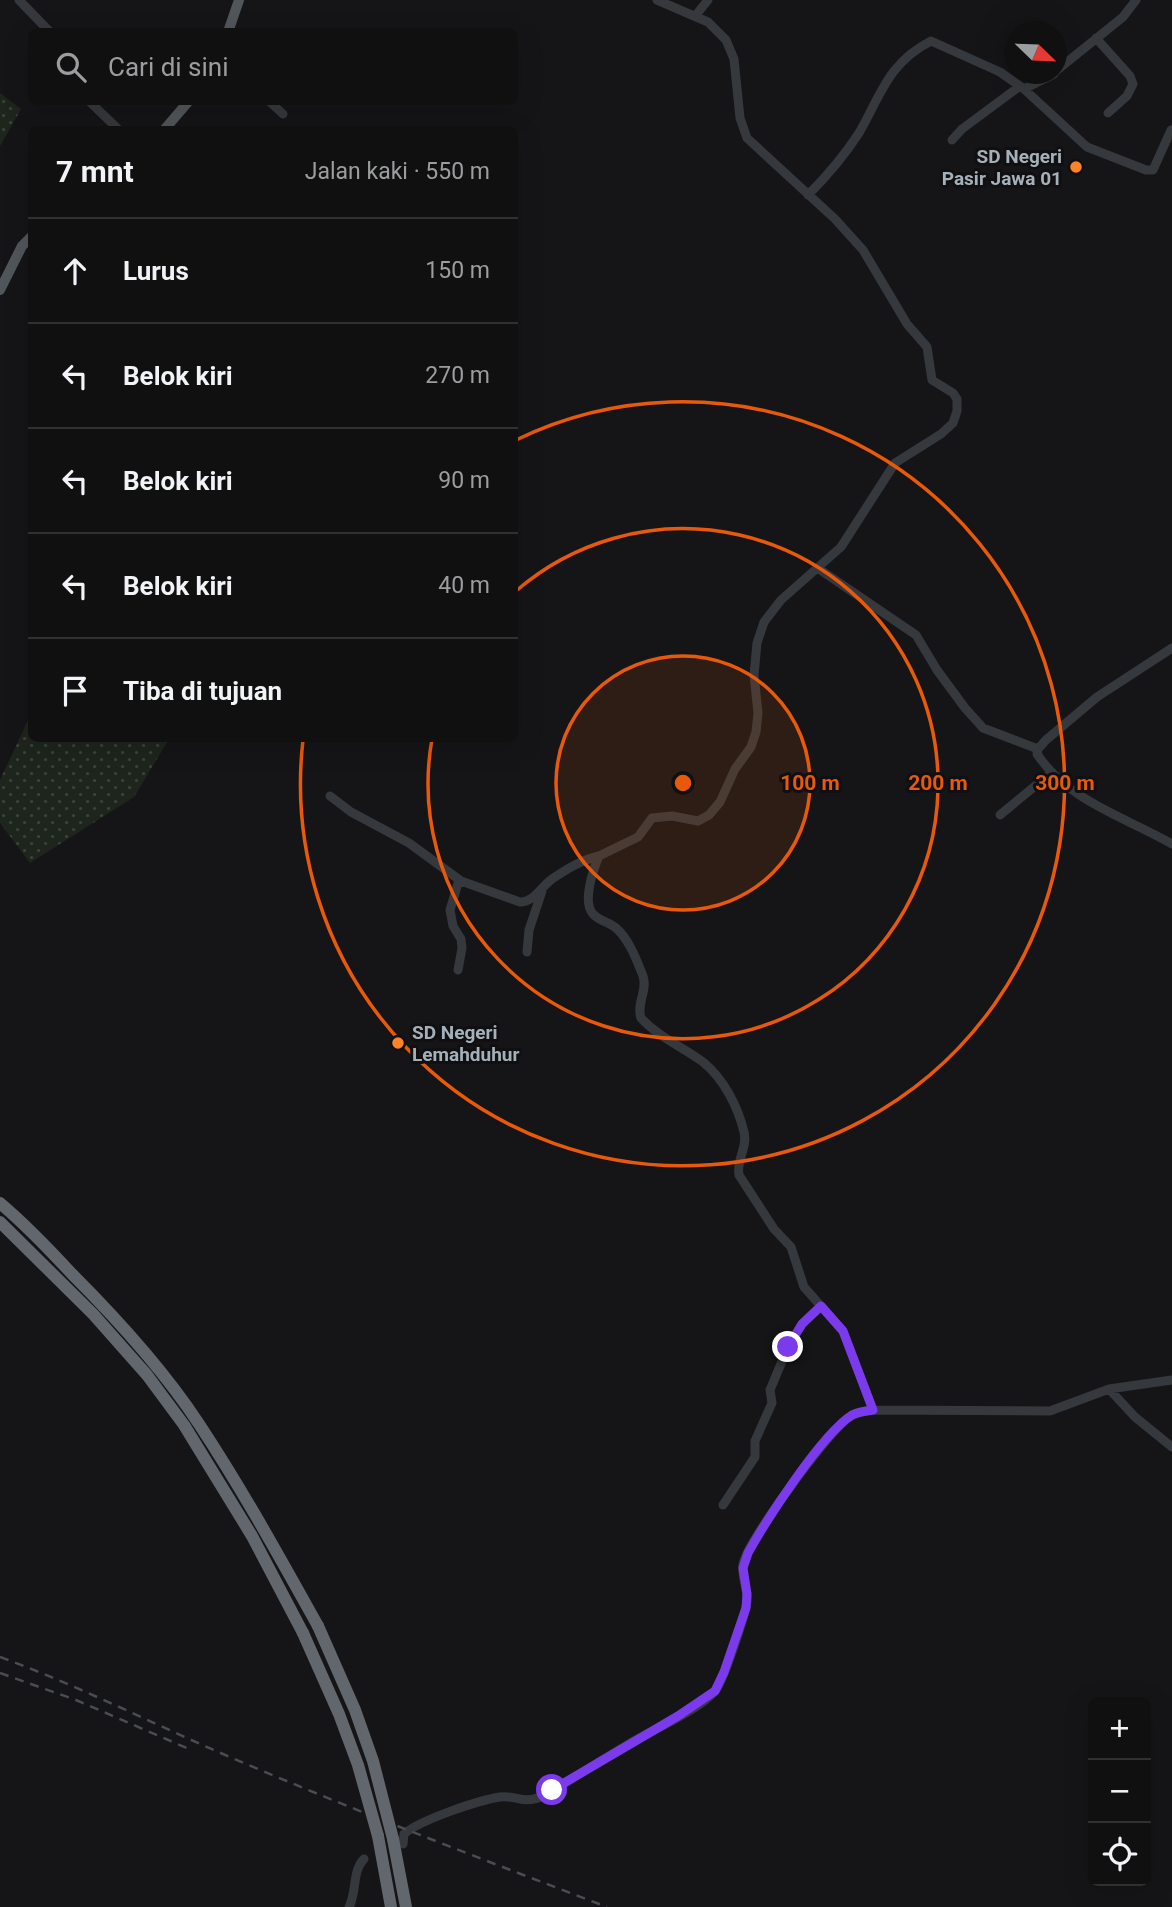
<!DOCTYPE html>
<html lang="id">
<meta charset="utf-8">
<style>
:root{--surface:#101011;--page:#19191a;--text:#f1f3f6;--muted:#9c9d9f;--line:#303031}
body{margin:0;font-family:Roboto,sans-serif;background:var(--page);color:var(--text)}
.controls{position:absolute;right:21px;bottom:21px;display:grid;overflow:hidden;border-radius:10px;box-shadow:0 7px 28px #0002}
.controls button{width:63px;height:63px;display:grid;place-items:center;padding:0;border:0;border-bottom:2px solid var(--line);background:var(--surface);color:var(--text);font:35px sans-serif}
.compass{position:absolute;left:1004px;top:21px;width:63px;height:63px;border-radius:50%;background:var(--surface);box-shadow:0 7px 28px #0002;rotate:113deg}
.stop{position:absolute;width:21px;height:21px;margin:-16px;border:5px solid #7c3aed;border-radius:50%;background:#fff}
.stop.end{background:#7c3aed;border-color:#fff;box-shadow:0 2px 7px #0008}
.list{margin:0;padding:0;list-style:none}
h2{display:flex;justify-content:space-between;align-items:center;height:91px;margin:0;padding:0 28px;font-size:30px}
h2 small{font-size:23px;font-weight:400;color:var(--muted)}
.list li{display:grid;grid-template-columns:46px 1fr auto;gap:21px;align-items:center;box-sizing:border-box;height:105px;padding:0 28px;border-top:2px solid var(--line)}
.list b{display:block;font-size:26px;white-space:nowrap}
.list em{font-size:23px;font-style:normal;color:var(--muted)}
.icon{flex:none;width:38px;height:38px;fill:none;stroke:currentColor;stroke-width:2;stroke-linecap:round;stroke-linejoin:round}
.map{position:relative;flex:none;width:1172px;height:1907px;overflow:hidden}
.search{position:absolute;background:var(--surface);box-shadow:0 7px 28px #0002;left:28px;top:28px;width:490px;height:77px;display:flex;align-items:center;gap:18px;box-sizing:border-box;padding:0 24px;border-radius:10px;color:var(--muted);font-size:26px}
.panel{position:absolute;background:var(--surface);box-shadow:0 7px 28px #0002;left:28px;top:126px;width:490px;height:616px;border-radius:10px}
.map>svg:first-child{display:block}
.grass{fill:url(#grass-dots)}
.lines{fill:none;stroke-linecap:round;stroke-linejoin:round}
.minor{stroke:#35383c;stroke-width:9}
.major{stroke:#51565b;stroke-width:10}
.highway{stroke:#61676d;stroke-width:12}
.rail{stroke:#484d51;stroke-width:2.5;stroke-dasharray:9 7;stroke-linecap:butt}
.highway-bridge{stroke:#61676d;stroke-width:12}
.route{stroke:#7c3aed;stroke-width:9}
.ring{fill:none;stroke:#e8590c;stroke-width:3.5}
.poi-dot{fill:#fe8226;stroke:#101012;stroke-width:2.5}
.labels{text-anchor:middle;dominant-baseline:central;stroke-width:6;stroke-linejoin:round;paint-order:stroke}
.poi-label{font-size:19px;font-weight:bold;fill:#a6b0b8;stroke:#101012;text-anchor:end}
.centre{fill:#e8590c;stroke:#101012;stroke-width:3.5}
.ring-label{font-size:21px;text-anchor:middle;font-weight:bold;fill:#e8590c;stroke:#101012;stroke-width:6;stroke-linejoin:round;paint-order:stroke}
</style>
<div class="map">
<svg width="1172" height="1907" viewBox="0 0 1172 1907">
<defs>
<pattern id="grass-dots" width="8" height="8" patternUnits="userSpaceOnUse" patternTransform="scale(1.75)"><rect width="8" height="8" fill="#1d251c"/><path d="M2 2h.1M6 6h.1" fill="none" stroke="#3b423b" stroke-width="1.8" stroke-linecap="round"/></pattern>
</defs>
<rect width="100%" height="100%" fill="#151517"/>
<!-- grass -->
<path class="grass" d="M0,93L21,109L0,146Z
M31,714L32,738L169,739L134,797L30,863L0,823V780Z"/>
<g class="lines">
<!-- minor -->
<path class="minor" d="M19,0L50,32
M657,0L708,22L726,40L734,59L740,118L747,138L835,219L863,250L907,324L927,347L932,380L953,393L957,399V411L953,423L941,434L895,463L841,547L781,600L764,622L757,643L754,675L758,713L756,732L751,747L735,769L720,802L709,815L698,821L672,816L652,818L638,837L599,856C593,870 582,902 593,914C599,921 609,922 616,928C629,939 637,961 643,976C648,991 636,1003 641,1018C658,1037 683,1047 703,1062C724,1079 738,1107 744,1132C748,1147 736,1160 739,1175L774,1229L791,1247L804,1287L843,1331L873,1410
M696,15L708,0
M1096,38L1130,76L1133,84L1127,96L1108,113
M1056,71L1123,17L1136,0
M1024,89L1087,147L1146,170H1153L1171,130
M90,102L119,130
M270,102L283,114
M952,140L962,129L1020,86
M808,195C827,176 844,156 859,133C881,95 888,63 931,41L1000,72L1024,89L1054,74
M819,569L916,635L937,670L965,708L983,728L1038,749
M1172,648L1097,697L1046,740L1038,749L1037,754C1068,801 1125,817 1172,844
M330,796L351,812L409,843L461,881L520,902C534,902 541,887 552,879C567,869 581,860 599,856
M1000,815L1052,772
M527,952L529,930L542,891
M458,970L462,948L461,939L453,926L450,910L459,880
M1109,1389L1135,1417L1172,1447
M723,1505L755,1457V1441L772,1403L770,1390L788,1347L802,1324L821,1306
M403,1844L404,1834C420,1820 479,1800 500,1797C518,1795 522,1805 543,1796C573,1779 603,1759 634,1741C655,1729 700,1709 715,1691C724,1680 745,1616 747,1601C748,1588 741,1577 743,1564C748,1540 827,1434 848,1418C855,1413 863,1411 873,1410L1050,1411L1109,1389L1172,1380
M349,1907C357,1892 352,1871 364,1859"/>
<!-- major -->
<path class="major" d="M228,32L239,0
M164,130L188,102
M0,290L22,246L32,236"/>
<!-- highway -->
<path class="highway" d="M0,1203C26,1225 49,1249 72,1274C118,1320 163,1369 199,1424C242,1489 280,1558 318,1626
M0,1222L93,1314L147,1375L184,1425L252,1536L303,1633
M378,1836L391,1907
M393,1839L406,1907"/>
<!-- rail -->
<path class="rail" d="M0,1657C77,1685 149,1722 223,1754C350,1809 479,1858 607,1907
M0,1673L76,1700L189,1749"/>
<!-- highway-bridge -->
<path class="highway-bridge" d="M318,1626L355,1710L373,1761L393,1839
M303,1633L339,1714L358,1765L378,1836"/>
</g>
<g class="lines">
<!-- route -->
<path class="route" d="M552,1790L678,1716L715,1691L724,1672L746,1608L747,1594L743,1568L748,1553C767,1519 821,1435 852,1415C858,1412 865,1411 873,1410L843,1331L821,1306L802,1324L788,1347"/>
</g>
<!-- distance rings -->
<circle cx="683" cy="783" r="127" fill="#e8590c" fill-opacity=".12"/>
<g class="ring">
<circle cx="683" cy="783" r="127"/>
<path d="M516 591A255 255 0 1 1 432 739"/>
<path d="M516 440A382 382 0 1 1 303 740"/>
</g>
<!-- markers -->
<g class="poi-dot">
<circle cx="1076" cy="167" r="7"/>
<circle cx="398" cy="1043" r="7"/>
</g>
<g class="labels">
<!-- poi labels -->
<g class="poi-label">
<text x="1062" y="156">SD Negeri<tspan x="1062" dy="22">Pasir Jawa 01</tspan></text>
<text x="412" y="1032" text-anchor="start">SD Negeri<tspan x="412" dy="22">Lemahduhur</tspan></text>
</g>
</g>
<circle cx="683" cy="783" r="10" class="centre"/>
<g class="ring-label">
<text x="810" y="790">100 m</text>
<text x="938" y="790">200 m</text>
<text x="1065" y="790">300 m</text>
</g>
</svg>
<div class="controls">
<button>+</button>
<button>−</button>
<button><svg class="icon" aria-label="locate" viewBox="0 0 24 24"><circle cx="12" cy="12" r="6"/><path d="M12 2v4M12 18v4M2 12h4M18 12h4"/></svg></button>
</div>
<svg class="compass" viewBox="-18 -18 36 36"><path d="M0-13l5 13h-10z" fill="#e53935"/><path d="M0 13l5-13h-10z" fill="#9c9d9f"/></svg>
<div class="stop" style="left:552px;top:1790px"></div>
<div class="stop end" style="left:788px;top:1347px"></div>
<div class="search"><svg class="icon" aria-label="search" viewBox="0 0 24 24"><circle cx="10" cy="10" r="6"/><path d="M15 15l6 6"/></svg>Cari di sini</div>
<section class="panel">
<h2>7 mnt<small>Jalan kaki · 550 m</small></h2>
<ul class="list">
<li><svg class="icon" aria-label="ahead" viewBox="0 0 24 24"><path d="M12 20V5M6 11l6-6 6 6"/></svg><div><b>Lurus</b></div><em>150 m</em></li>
<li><svg class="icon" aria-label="left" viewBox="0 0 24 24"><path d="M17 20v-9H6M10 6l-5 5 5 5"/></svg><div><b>Belok kiri</b></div><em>270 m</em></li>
<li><svg class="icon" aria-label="left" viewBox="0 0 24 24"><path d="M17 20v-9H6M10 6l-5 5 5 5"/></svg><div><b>Belok kiri</b></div><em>90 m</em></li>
<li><svg class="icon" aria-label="left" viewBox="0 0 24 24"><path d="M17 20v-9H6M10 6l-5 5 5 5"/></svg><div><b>Belok kiri</b></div><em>40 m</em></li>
<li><svg class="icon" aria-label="arrive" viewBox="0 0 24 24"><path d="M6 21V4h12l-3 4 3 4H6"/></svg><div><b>Tiba di tujuan</b></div></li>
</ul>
</section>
</div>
